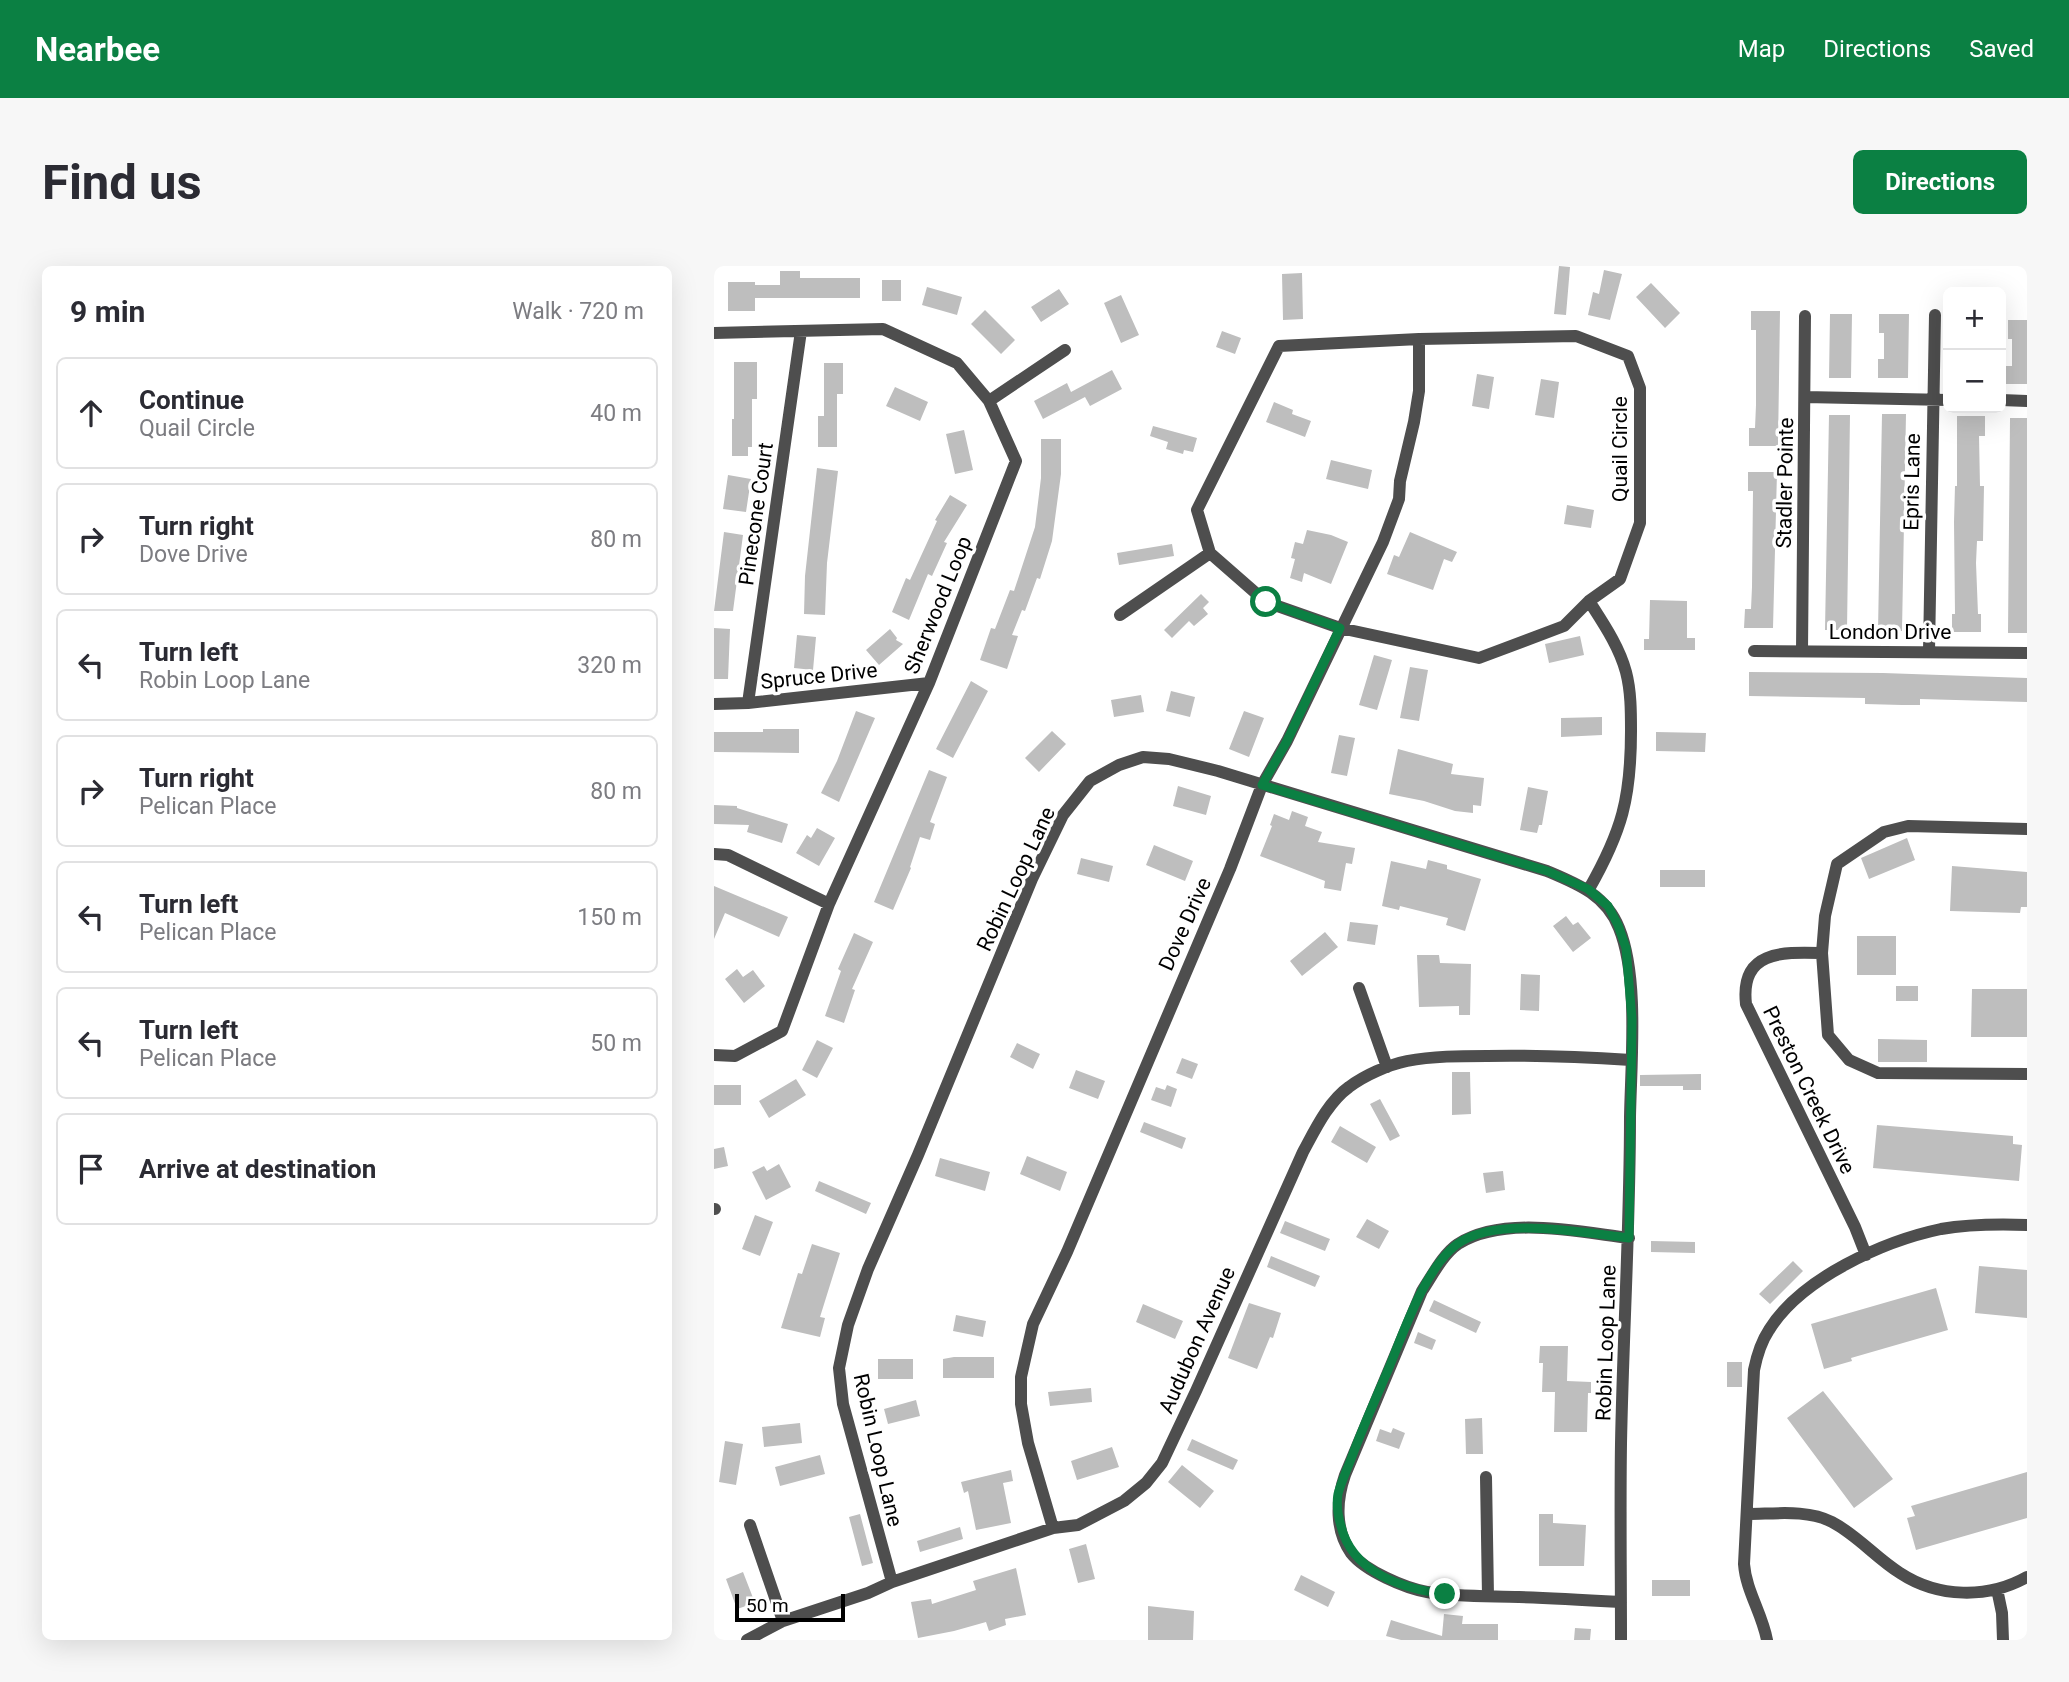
<!DOCTYPE html>
<meta charset="utf-8">
<style>
:root{--surface:#fff;--page:#f7f7f7;--text:#2b2b33;--muted:#7c7c81;--line:#e1e1e2;--accent:#0b8043}
body{margin:0;font-family:Roboto,sans-serif;background:var(--page);color:var(--text)}
.controls{position:absolute;right:21px;top:21px;display:grid;overflow:hidden;border-radius:10px;box-shadow:0 7px 28px #0002}
.controls button{width:63px;height:63px;display:grid;place-items:center;padding:0;border:0;border-bottom:2px solid var(--line);background:var(--surface);color:var(--text);font:35px sans-serif}
.scale{position:absolute;left:21px;bottom:18px;width:110px;box-sizing:border-box;padding-left:7px;border:4px solid #000;border-top:0;font-size:19px;line-height:24px;white-space:nowrap;color:#000;-webkit-text-stroke:5px #fff;paint-order:stroke}
.stop{position:absolute;width:21px;height:21px;margin:-16px;border:5px solid #0b8043;border-radius:50%;background:#fff}
.stop.end{background:#0b8043;border-color:#fff;box-shadow:0 2px 7px #0008}
.list{margin:0;padding:0;list-style:none}
h2{display:flex;justify-content:space-between;align-items:center;height:91px;margin:0;padding:0 28px;font-size:30px}
h2 small{font-size:23px;font-weight:400;color:var(--muted)}
.list li{display:grid;grid-template-columns:46px 1fr auto;gap:21px;align-items:center;box-sizing:border-box;height:112px;margin:0 14px 14px;padding:0 14px;border:2px solid var(--line);border-radius:10px}
.list b{display:block;font-size:26px;white-space:nowrap}
.list p{margin:0;font-size:23px;white-space:nowrap;color:var(--muted)}
.list em{font-size:23px;font-style:normal;color:var(--muted)}
.icon{flex:none;width:38px;height:38px;fill:none;stroke:currentColor;stroke-width:2;stroke-linecap:round;stroke-linejoin:round}
.map{position:relative;flex:none;width:1313px;height:1374px;overflow:hidden;border-radius:10px}
header{display:flex;align-items:center;gap:42px;box-sizing:border-box;height:98px;padding:0 35px;background:var(--accent);color:#fff}
header strong{font-size:33px}
nav{display:flex;gap:38px;margin-inline-start:auto;font-size:24px}
.intro{display:flex;align-items:center;justify-content:space-between;box-sizing:border-box;height:168px;padding:0 42px}
h1{margin:0;font-size:49px}
.button{padding:18px 32px;border-radius:10px;background:var(--accent);color:#fff;font-size:24px;font-weight:700}
main{display:flex;gap:42px;padding:0 42px}
aside{flex:1;background:var(--surface);border-radius:10px;box-shadow:0 7px 28px #0002}
.map>svg:first-child{display:block}
.building{fill:#bebebe}
.lines{fill:none;stroke-linecap:round;stroke-linejoin:round}
.minor{stroke:#4e4e4e;stroke-width:12}
.route{stroke:#0b8043;stroke-width:9}
.labels{text-anchor:middle;dominant-baseline:central;stroke-width:7;stroke-linejoin:round;paint-order:stroke}
.street-label{font-size:21px;fill:#000;stroke:#fff}
</style>
<header>
<strong>Nearbee</strong>
<nav><a>Map</a><a>Directions</a><a>Saved</a></nav>
</header>
<div class="intro"><h1>Find us</h1><a class="button">Directions</a></div>
<main>
<aside>
<h2>9 min<small>Walk · 720 m</small></h2>
<ul class="list">
<li><svg class="icon" aria-label="ahead" viewBox="0 0 24 24"><path d="M12 20V5M6 11l6-6 6 6"/></svg><div><b>Continue</b><p>Quail Circle</p></div><em>40 m</em></li>
<li><svg class="icon" aria-label="right" viewBox="0 0 24 24"><path d="M7 20v-9h11M14 6l5 5-5 5"/></svg><div><b>Turn right</b><p>Dove Drive</p></div><em>80 m</em></li>
<li><svg class="icon" aria-label="left" viewBox="0 0 24 24"><path d="M17 20v-9H6M10 6l-5 5 5 5"/></svg><div><b>Turn left</b><p>Robin Loop Lane</p></div><em>320 m</em></li>
<li><svg class="icon" aria-label="right" viewBox="0 0 24 24"><path d="M7 20v-9h11M14 6l5 5-5 5"/></svg><div><b>Turn right</b><p>Pelican Place</p></div><em>80 m</em></li>
<li><svg class="icon" aria-label="left" viewBox="0 0 24 24"><path d="M17 20v-9H6M10 6l-5 5 5 5"/></svg><div><b>Turn left</b><p>Pelican Place</p></div><em>150 m</em></li>
<li><svg class="icon" aria-label="left" viewBox="0 0 24 24"><path d="M17 20v-9H6M10 6l-5 5 5 5"/></svg><div><b>Turn left</b><p>Pelican Place</p></div><em>50 m</em></li>
<li><svg class="icon" aria-label="arrive" viewBox="0 0 24 24"><path d="M6 21V4h12l-3 4 3 4H6"/></svg><div><b>Arrive at destination</b></div></li>
</ul>
</aside>
<div class="map">
<svg width="1313" height="1374" viewBox="0 0 1313 1374">
<rect width="100%" height="100%" fill="#fff"/>
<!-- building -->
<path class="building" d="M845,0L856,1L852,49L840,48Z
M890,4L908,8L896,54L874,49L879,26L885,28Z
M66,5H86V12H146V32H41V45H14V16H41V19H66Z
M588,7L589,53L569,54L568,8Z
M168,14H187V35H168Z
M937,17L966,47L951,62L922,31Z
M213,21L248,31L243,49L208,39Z
M345,23L355,38L327,56L317,41Z
M407,29L425,69L407,77L390,37Z
M271,44L301,74L287,88L257,58Z
M1037,45H1066L1064,180H1035V162H1041L1042,139V64H1037Z
M1116,48H1138L1137,112H1115Z
M1165,48H1195L1194,112H1164V93H1170V67H1165Z
M1294,54H1313V118H1292V100H1298V73H1294Z
M508,65L527,72L521,88L502,81Z
M20,96H43V133H38V181H34V190H18V153H20Z
M110,97H129V128H123V181H104V150H110Z
M398,104L408,123L376,140L371,131L329,153L320,135L353,117L357,126Z
M763,108L780,111L775,143L758,140Z
M827,113L845,116L840,152L821,149Z
M181,121L214,136L206,155L172,140Z
M560,136L579,144L578,148L597,155L591,171L552,156Z
M1168,148H1192L1188,365H1164Z
M1115,149H1136L1133,364H1111Z
M1243,150H1271V170H1265L1266,220H1270L1269,275H1263L1262,297L1264,348H1267V366H1238V348H1241L1240,256L1241,220H1243Z
M1296,152H1313V367H1294Z
M439,160L483,172L479,186L470,184L469,188L452,183L454,176L436,170Z
M250,164L259,204L241,208L232,168Z
M327,173H347V208L338,275L326,313L323,312L311,345L308,344L298,369L304,370L293,403L266,394L277,362L281,363L296,324L300,325L321,261L327,212Z
M617,194L658,204L654,223L612,213Z
M103,202L124,205L113,297L111,349L90,348L91,310Z
M1034,206H1063L1059,362H1030L1031,343H1037L1038,321L1039,225H1034Z
M14,209L37,213L32,246L9,243Z
M236,229L253,239L230,276L233,277L218,310L214,308L195,354L178,346L192,312L196,314L223,255L221,254Z
M853,239L880,244L877,262L850,258Z
M593,264L617,269L634,276L617,318L590,307L588,316L576,312L581,293L577,292L581,276L589,278Z
M10,266L29,269L19,345H0Z
M696,266L743,286L738,296L730,293L719,324L673,308L680,289L685,291Z
M458,278L460,290L405,299L403,287Z
M487,328L495,336L489,342L494,348L480,360L475,355L458,372L450,364Z
M936,334L973,335V372H981V384H930V373H935Z
M0,362L16,363L14,413H0Z
M176,363L183,372L182,374L189,378L165,399L152,384Z
M83,369L102,371L99,404L80,402Z
M866,370L870,389L835,397L831,378Z
M660,389L678,394L663,444L645,439Z
M696,401L714,404L705,455L686,452Z
M1035,406L1169,407L1313,412V436L1206,433V439H1188L1151,438V432L1035,430Z
M257,415L274,425L239,492L222,483Z
M457,425L481,431L476,451L452,445Z
M427,429L430,446L400,451L397,434Z
M142,445L161,452L125,536L107,527L123,495Z
M530,445L550,452L535,491L515,483Z
M888,451V469L847,471V452Z
M49,463H85V487L0,486V466H49Z
M338,465L352,478L325,506L311,492Z
M942,466L992,467L991,486L942,485Z
M625,469L641,472L633,510L617,507Z
M684,483L739,498L737,508L770,512L767,540L759,539V547L741,545L710,535L675,528Z
M215,504L233,511L216,556L221,558L216,574L206,571L196,601L197,602L179,644L160,636Z
M464,520L497,530L492,549L459,540Z
M814,521L834,525L828,559H825L823,567L806,564Z
M0,539L23,540V542L74,558L68,577L33,566L35,559L0,558Z
M578,545L594,551L591,560L608,566L604,576L641,582L638,598L632,597L627,625L610,622L611,615L546,590L558,560L556,559L560,548L575,554Z
M103,562L121,572L105,600L82,587L93,569L97,572Z
M1193,572L1201,594L1155,613L1147,592Z
M440,579L479,595L471,615L432,599Z
M367,592L399,600L395,616L363,608Z
M714,594L733,599V603L767,613L751,665L732,659L734,652L686,640L685,644L668,640L677,595L712,603Z
M1238,600L1313,606V641H1307L1306,647L1236,645Z
M946,604H991V621H946Z
M0,620L74,651L65,671L11,647L0,673Z
M852,650L859,659L864,656L877,672L859,686L839,660Z
M636,656L664,659L661,679L633,675Z
M611,666L624,681L588,710L576,695Z
M140,667L159,676L138,723L141,724L130,757L111,750L127,705L124,703Z
M1143,670H1182V709H1143Z
M703,689H725L726,697L757,698L756,749H745V740L705,741Z
M23,703L29,711L39,704L51,720L30,737L11,713Z
M807,708L826,709L825,745L806,744Z
M1182,720H1204V735H1182Z
M1258,723H1313V771H1257Z
M1164,773L1213,774V796H1164Z
M103,774L119,782L103,812L88,804Z
M303,777L326,788L319,803L296,791Z
M468,792L484,798L478,813L462,807Z
M362,804L391,815L384,833L355,822Z
M738,806H756L757,848L738,849Z
M987,808V824H969V820H926V809Z
M82,813L92,829L55,852L45,835Z
M0,819H27V839H0Z
M453,819L463,823L457,841L437,834L442,821L451,824Z
M666,833L686,870L676,875L656,838Z
M430,856L472,872L468,883L426,866Z
M1163,859L1299,870V878L1308,879L1305,915L1159,902Z
M626,860L662,881L653,897L617,876Z
M10,881L14,900L0,903V883Z
M313,890L353,906L346,925L306,908Z
M226,892L276,906L271,925L221,910Z
M65,898L77,921L52,934L38,906L50,900L53,905Z
M789,905L791,924L772,927L769,907Z
M105,915L157,937L152,948L101,925Z
M41,949L59,956L46,990L28,983Z
M653,953L675,965L665,983L642,971Z
M571,955L616,973L611,985L566,967Z
M937,975L981,976V987L937,986Z
M98,978L126,987L106,1051L111,1052L106,1071L67,1062L84,1007L88,1008Z
M557,990L606,1010L601,1021L553,1001Z
M1079,995L1089,1005L1056,1038L1045,1028Z
M1265,1000L1313,1004V1052L1261,1047Z
M1222,1022L1234,1064L1137,1092L1138,1095L1110,1103L1097,1058Z
M720,1034L767,1056L762,1067L715,1045Z
M535,1037L567,1047L559,1072L556,1071L543,1103L514,1092Z
M429,1038L469,1055L461,1073L422,1056Z
M242,1049L272,1055L269,1071L239,1065Z
M704,1066L722,1074L718,1084L700,1077Z
M826,1080H854L853,1115L877,1116V1127H874L873,1166H840L841,1126H828L829,1097H825Z
M240,1091H280V1112H229V1093Z
M164,1093H199V1113H164Z
M1013,1096H1028V1121H1013Z
M377,1122L378,1136L336,1140L334,1126Z
M1109,1125L1179,1213L1140,1242L1073,1152Z
M202,1134L206,1150L174,1158L170,1143Z
M768,1152L769,1188H752L751,1153Z
M86,1157L88,1177L50,1181L48,1161Z
M679,1162L691,1167L685,1183L662,1175L666,1163L677,1167Z
M478,1173L524,1194L519,1204L473,1184Z
M11,1175L29,1178L22,1219L5,1216Z
M398,1181L405,1201L363,1214L357,1195Z
M106,1189L111,1208L66,1220L61,1201Z
M468,1199L500,1225L486,1242L454,1216Z
M297,1204L299,1215L289,1217L297,1257L262,1264L254,1225L250,1227L247,1216Z
M1313,1206V1252L1202,1284L1193,1252L1201,1250L1197,1240Z
M146,1248L159,1297L148,1300L135,1251Z
M825,1248H839V1257L872,1259L870,1300H825Z
M246,1261L249,1273L206,1286L203,1275Z
M372,1278L381,1313L364,1317L355,1283Z
M302,1302L312,1349L291,1353L292,1359L275,1365L272,1356L240,1365L204,1372L197,1336L217,1333L218,1338L262,1324L259,1315Z
M29,1306L41,1337L23,1343L12,1313Z
M587,1309L621,1326L614,1341L580,1324Z
M938,1314H976V1330H938Z
M434,1340L480,1345L479,1374H434Z
M730,1348L749,1350L748,1358H784V1374H687L672,1370L677,1354L728,1370Z
M861,1362L877,1363L876,1374H860Z"/>
<g class="lines">
<!-- minor -->
<path class="minor" d="M0,67L169,63L243,97L275,135L302,195L215,417L115,638L68,765L21,790L0,789
M862,70L914,90L926,122V257L906,313L875,335L850,360L765,392L626,362L552,336L496,287L483,244L565,80L705,73Z
M1091,131L1234,134
M1287,134L1313,135
M275,135L351,84
M406,349L496,287
M1040,385L1313,387
M1088,385L1091,50
M1215,385L1221,49
M34,437L87,65
M0,438L34,437L215,417
M1313,563L1194,560L1170,566L1123,598L1111,650L1108,687L1114,769L1135,794L1164,807L1313,808
M0,588L14,589L115,638
M875,623C908,565 917,532 917,465C917,446 917,425 912,406C905,380 889,357 875,335
M1108,687C1069,686 1026,684 1032,738L1141,961L1152,989
M645,722L673,801
M0,943H1
M772,1211L774,1330
M1033,1248C1060,1248 1093,1243 1118,1256C1143,1269 1162,1292 1186,1307C1224,1332 1274,1333 1313,1311
M36,1259L69,1355
M339,1262L314,1177L307,1138V1111L319,1058L353,986L516,603L548,519L573,475L669,276L685,233L686,215L700,156L705,125V73
M178,1316L129,1138L125,1102L134,1059L154,1003L204,889L318,613L349,549L376,515L405,499L429,491L455,493L504,505L833,605C864,618 892,629 905,662C925,711 917,796 916,851C916,960 909,1069 907,1178C906,1243 907,1309 907,1374
M1283,1323L1288,1347L1289,1374
M907,1336C873,1334 839,1332 805,1331C774,1330 743,1331 713,1326C691,1322 651,1305 637,1287C621,1264 622,1235 631,1209L708,1025C718,1010 729,988 744,978C790,949 865,966 915,972
M33,1374L69,1355L154,1327L178,1316L339,1262L364,1259L410,1235L432,1217L448,1197L482,1125L589,886C601,864 614,836 635,821C651,809 674,799 693,795C719,790 746,790 773,790C821,789 869,791 917,794
M1053,1374C1048,1347 1032,1325 1030,1298L1040,1104C1043,1089 1047,1076 1055,1064C1087,1012 1170,975 1227,963C1256,958 1284,958 1313,959"/>
</g>
<g class="lines">
<!-- route -->
<path class="route" d="M552,336L626,362L573,475L548,519L833,605L874,623L894,640L904,659L912,682L918,753L915,972C869,967 782,949 742,979C710,1004 689,1068 674,1104C661,1134 648,1163 637,1193C633,1204 627,1216 624,1228C622,1239 624,1250 627,1260C638,1306 688,1323 731,1328"/>
</g>
<g class="labels">
<!-- street labels -->
<g class="street-label">
<text transform="translate(906 183) rotate(-90)">Quail Circle</text>
<text transform="translate(1198 216) rotate(-89)">Epris Lane</text>
<text transform="translate(1071 217) rotate(-89)">Stadler Pointe</text>
<text transform="translate(42 248) rotate(-82)">Pinecone Court</text>
<text transform="translate(224 339) rotate(-68)">Sherwood Loop</text>
<text x="1176" y="366">London Drive</text>
<text transform="translate(105 410) rotate(-6)">Spruce Drive</text>
<text transform="translate(302 613) rotate(-65)">Robin Loop Lane</text>
<text transform="translate(471 658) rotate(-66)">Dove Drive</text>
<text transform="translate(1095 824) rotate(64)">Preston Creek Drive</text>
<text transform="translate(483 1074) rotate(-66)">Audubon Avenue</text>
<text transform="translate(892 1077) rotate(-88)">Robin Loop Lane</text>
<text transform="translate(164 1184) rotate(77)">Robin Loop Lane</text>
</g>
</g>
</svg>
<div class="controls">
<button>+</button>
<button>−</button>
</div>
<div class="scale">50 m</div>
<div class="stop" style="left:552px;top:336px"></div>
<div class="stop end" style="left:731px;top:1328px"></div>
</div>
</main>
